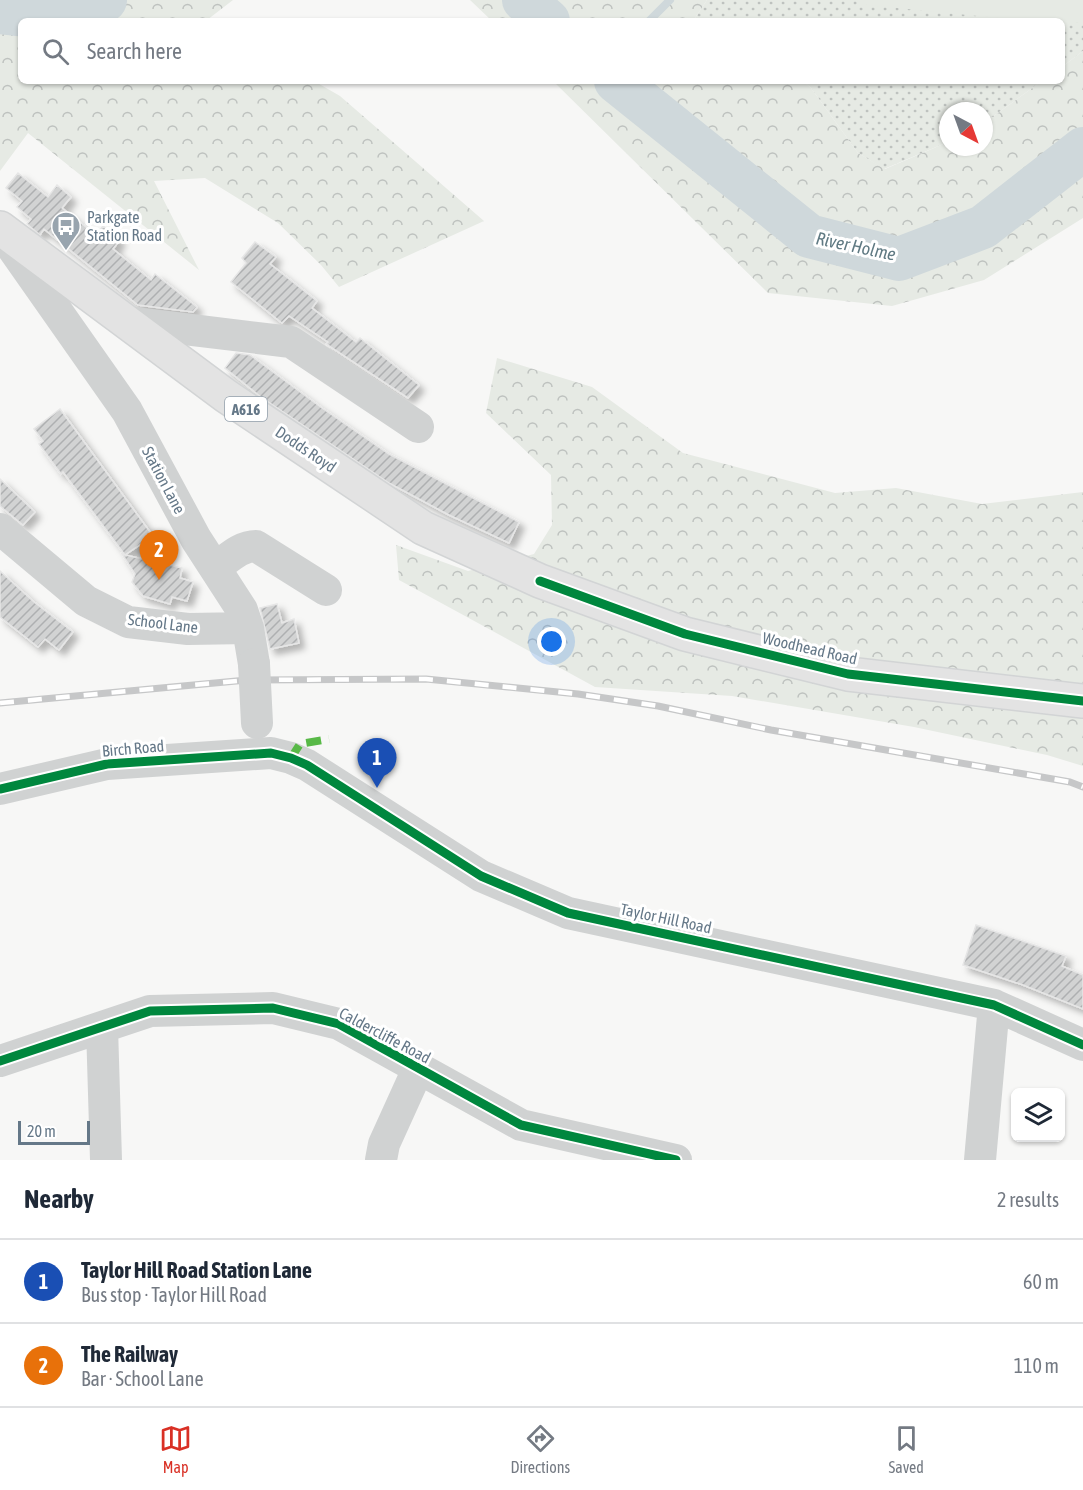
<!DOCTYPE html>
<meta charset="utf-8">
<style>
:root{--surface:#fff;--page:#f2f2f3;--text:#1f2937;--muted:#747a83;--line:#e0e1e3;--accent:#d93025}
body{margin:0;font-family:"Asap Condensed",sans-serif;background:var(--page);color:var(--text)}
.controls{position:absolute;right:18px;bottom:18px;display:grid;overflow:hidden;border-radius:9px;box-shadow:0 2px 4px #0004}
.controls button{width:54px;height:54px;display:grid;place-items:center;padding:0;border:0;border-bottom:2px solid var(--line);background:var(--surface);color:var(--text);font:30px sans-serif}
.compass{position:absolute;left:939px;top:102px;width:54px;height:54px;border-radius:50%;background:var(--surface);box-shadow:0 2px 4px #0004;rotate:139deg}
.scale{position:absolute;left:18px;bottom:15px;width:72px;box-sizing:border-box;padding-left:6px;border:3px solid #657888;border-top:0;font-size:16px;line-height:21px;white-space:nowrap;color:#657888;-webkit-text-stroke:4px #fff;paint-order:stroke}
.you{position:absolute;left:552px;top:642px;width:21px;height:21px;margin:-15px;border:4px solid #fff;border-radius:50%;background:#1a73e8;box-shadow:0 0 0 9px #1a73e833}
.badge{display:grid;place-items:center;width:39px;height:39px;border-radius:50%;background:var(--accent);color:#fff;font-size:20px;font-weight:700}
.pin{position:absolute;translate:-50% -50px;filter:drop-shadow(0 2px 3px #0008)}
.pin::after{content:'';position:absolute;top:32px;width:21px;height:18px;background:inherit;clip-path:polygon(0 0,100% 0,50% 100%)}
.list{margin:0;padding:0;list-style:none}
h2{display:flex;justify-content:space-between;align-items:center;height:78px;margin:0;padding:0 24px;font-size:26px}
h2 small{font-size:20px;font-weight:400;color:var(--muted)}
.list li{display:grid;grid-template-columns:39px 1fr auto;gap:18px;align-items:center;box-sizing:border-box;height:84px;padding:0 24px;border-top:2px solid var(--line)}
.list b{display:block;font-size:22px;white-space:nowrap}
.list p{margin:0;font-size:20px;white-space:nowrap;color:var(--muted)}
.list em{font-size:20px;font-style:normal;color:var(--muted)}
.icon{flex:none;width:33px;height:33px;fill:none;stroke:currentColor;stroke-width:2;stroke-linecap:round;stroke-linejoin:round}
.map{position:relative;flex:none;width:1083px;height:1160px;overflow:hidden}
.search{position:absolute;background:var(--surface);box-shadow:0 2px 4px #0004;left:18px;right:18px;top:18px;height:66px;display:flex;align-items:center;gap:15px;box-sizing:border-box;padding:0 21px;border-radius:9px;color:var(--muted);font-size:22px}
.sheet{height:246px;background:var(--surface)}
nav{display:flex;justify-content:space-around;align-items:center;box-sizing:border-box;height:84px;border-top:2px solid var(--line);background:var(--surface);font-size:16px;color:var(--muted)}
nav a{display:grid;justify-items:center;gap:3px}
nav .on{color:var(--accent)}
.map>svg:first-child{display:block}
.grass{fill:url(#grass-dots)}
.forest{fill:url(#forest-crowns)}
.garden{fill:#e6eae4}
.lines{fill:none;stroke-linecap:round;stroke-linejoin:round}
.stream{stroke:#cfd8db;stroke-width:8}
.river{stroke:#cfd8db;stroke-width:44}
.building{fill:url(#building-hatch);stroke:#e6e6e6;stroke-width:1.5;filter:url(#shadow)}
.major-casing{stroke:#d2d4d5;stroke-width:36}
.minor{stroke:#d0d2d2;stroke-width:32}
.major{stroke:#e3e3e3;stroke-width:33}
.rail-casing{stroke:#c6c7c8;stroke-width:7}
.rail{stroke:#fff;stroke-width:4.5;stroke-dasharray:14;stroke-linecap:butt}
.minor-bridge{stroke:#d0d2d2;stroke-width:32}
.quiet{stroke:#58b947;stroke-width:8;stroke-dasharray:15 8;stroke-linecap:butt}
.cycleway-casing{stroke:#fff;stroke-width:13}
.cycleway{stroke:#00873e;stroke-width:9}
.labels{text-anchor:middle;dominant-baseline:central;stroke-width:6;stroke-linejoin:round;paint-order:stroke}
.shield{fill:#fff;stroke:#93a0ac;stroke-width:1.5}
.shield-label{font-size:15px;font-weight:bold;fill:#657888}
.poi-label{font-size:16px;fill:#657888;stroke:#fff;text-anchor:start}
.street-label{font-size:16px;fill:#657888;stroke:#fff}
.water-label{font-size:18px;font-style:italic;fill:#607a83;stroke:#fff}
</style>
<div class="map">
<svg width="1083" height="1160" viewBox="0 0 1083 1160">
<defs>
<pattern id="grass-dots" width="8" height="8" patternUnits="userSpaceOnUse" patternTransform="scale(1.5)"><rect width="8" height="8" fill="#e6eae4"/><path d="M2 2h.1M6 6h.1" fill="none" stroke="#bec2bf" stroke-width="1.8" stroke-linecap="round"/></pattern>
<pattern id="forest-crowns" width="20" height="18" patternUnits="userSpaceOnUse" patternTransform="scale(1.5)"><rect width="20" height="18" fill="#e6eae4"/><path d="M2 6a3 3 0 1 1 6 0M12 15a3 3 0 1 1 6 0" fill="none" stroke="#bec2bf"/></pattern>
<pattern id="building-hatch" width="6" height="6" patternUnits="userSpaceOnUse" patternTransform="scale(1.5)"><rect width="6" height="6" fill="#d2d3d3"/><path d="M-1 1l2-2M0 6l6-6M5 7l2-2" fill="none" stroke="#aeb0b1"/></pattern>
<filter id="shadow"><feDropShadow dx="5.5" dy="5.5" stdDeviation="3" flood-color="#0004"/></filter>
</defs>
<rect width="100%" height="100%" fill="#f7f7f6"/>
<!-- grass -->
<path class="grass" d="M707,0H1083V51L1062,67V21H693Z
M803,81H1042L984,123V111H948V142L884,169L858,153L811,88Z"/>
<!-- forest -->
<path class="forest" d="M0,0H233L207,20L208,21H21V81H314L340,96L484,221L339,287L321,265L278,223L205,178L154,181L199,270L28,133L0,171Z
M470,0H707L693,21H492Z
M1083,51V218L984,280L892,306L768,293L553,81H803L811,88L858,153L885,169L948,142V147H984V123L1042,81H1062V67Z
M497,358L592,387L683,453L835,493L896,488L982,504L1083,492V766L1047,755L914,727L732,696L595,687L399,580L396,545L468,571L534,554L552,525L551,475L486,413Z"/>
<!-- garden -->
<path class="garden" d="M855,0H1083V22L1062,24V21H1029L867,5Z"/>
<g class="lines">
<!-- stream -->
<path class="stream" d="M649,21L670,0"/>
<!-- river -->
<path class="river" d="M524,0L548,21
M0,12L43,17L105,0
M616,81L809,236L899,259L983,227L1083,149"/>
</g>
<!-- building -->
<path class="building" d="M18,173L48,197L57,185L71,197L62,208L96,235L103,226L120,240L113,249L151,280L155,274L197,307L193,312L138,305L44,229L40,235L27,224L31,219L17,207L22,201L6,188Z
M255,242L276,257L270,264L317,301L312,308L356,342L360,338L419,385L408,398L326,344L328,342L289,316L282,323L231,282L246,263L242,258Z
M236,353L250,355L322,408L389,454L519,522L509,543L449,515L389,483L261,397L225,368Z
M60,409L153,536L125,555L182,568L180,578L193,582L187,601L172,597L170,604L143,596L132,582L135,574L122,554L125,555L63,472L61,474L39,444L43,441L34,429Z
M0,479L35,512L23,525L0,506Z
M0,571L34,602L73,632L59,650L45,639L38,647L0,617Z
M277,604L282,623L294,619L299,643L270,649L260,608Z
M976,925L1066,956L1062,966L1083,975V1009L1023,985L963,965Z"/>
<g class="lines">
<!-- major casing -->
<g class="major-casing">
<path id="major" d="M0,228L226,396L423,528L540,581L685,634L848,674L1083,701"/>
</g>
<!-- minor -->
<path class="minor" d="M2,233L127,411L196,539L242,610L248,628L254,664
M126,322L291,342L418,427
M0,529L86,601L128,622L188,629L248,628
M215,568C228,559 240,546 256,546L326,590
M0,789L107,764L271,753L291,758L307,765L481,876L568,913L994,1005L1083,1045
M102,1027L106,1160
M0,1061L150,1011L273,1008L339,1024L521,1125L676,1160
M381,1160L384,1144L418,1069
M980,1160L994,1005"/>
<!-- major -->
<use href="#major" class="major"/>
<!-- rail casing -->
<g class="rail-casing">
<path id="rail" d="M0,703L247,680L426,679L578,694L658,706L771,730L1070,782L1083,787"/>
</g>
<!-- rail -->
<use href="#rail" class="rail"/>
<!-- minor-bridge -->
<path class="minor-bridge" d="M254,664L257,723"/>
<!-- quiet -->
<path class="quiet" d="M291,758L300,744L329,739"/>
<!-- cycleway casing -->
<g class="cycleway-casing">
<path id="cycleway" d="M540,581L685,634L848,674L1083,701
M0,789L107,764L271,753L291,758L307,765L481,876L568,913L994,1005L1083,1045
M0,1061L150,1011L273,1008L339,1024L521,1125L676,1160"/>
</g>
<!-- cycleway -->
<use href="#cycleway" class="cycleway"/>
</g>
<!-- icons -->
<defs>
<g id="bus-pin" transform="scale(1.5)"><path d="M0 17L-7.5 6A9.5 9.5 0 1 1 7.5 6Z" fill="#98a4ae" stroke="#fff"/><path d="M-5-6H5V4H4V6H2V4H-2V6H-4V4H-5ZM-3.5-4V0h7V-4ZM-3.5 1.2v1.5H-2V1.2ZM2 1.2v1.5H3.5V1.2Z" fill="#fff"/></g>
</defs>
<g fill-rule="evenodd">
<use href="#bus-pin" x="66" y="226"/>
</g>
<g class="labels">
<!-- shield labels -->
<rect class="shield" x="225" y="397" width="42" height="24" rx="4.5"/>
<g class="shield-label">
<text x="246" y="409">A616</text>
</g>
<!-- poi labels -->
<g class="poi-label">
<text x="87" y="217">Parkgate<tspan x="87" dy="18">Station Road</tspan></text>
</g>
<!-- street labels -->
<g class="street-label">
<text transform="translate(306 449) rotate(34)">Dodds Royd</text>
<text transform="translate(164 480) rotate(62)">Station Lane</text>
<text transform="translate(163 623) rotate(7)">School Lane</text>
<text transform="translate(810 648) rotate(13)">Woodhead Road</text>
<text transform="translate(133 748) rotate(-5)">Birch Road</text>
<text transform="translate(666 918) rotate(12)">Taylor Hill Road</text>
<text transform="translate(385 1035) rotate(28)">Caldercliffe Road</text>
</g>
<!-- water labels -->
<g class="water-label">
<text transform="translate(856 246) rotate(12)">River Holme</text>
</g>
</g>
</svg>
<div class="controls">
<button><svg class="icon" aria-label="layers" viewBox="0 0 24 24"><path d="M12 4l9 5-9 5-9-5zM3 14l9 5 9-5"/></svg></button>
</div>
<svg class="compass" viewBox="-18 -18 36 36"><path d="M0-13l5 13h-10z" fill="#e53935"/><path d="M0 13l5-13h-10z" fill="#747a83"/></svg>
<div class="scale">20 m</div>
<div class="you"></div>
<div class="pin badge" style="left:377px;top:788px;background:#1a4fb4">1</div>
<div class="pin badge" style="left:159px;top:580px;background:#e8710a">2</div>
<div class="search"><svg class="icon" aria-label="search" viewBox="0 0 24 24"><circle cx="10" cy="10" r="6"/><path d="M15 15l6 6"/></svg>Search here</div>
</div>
<section class="sheet">
<h2>Nearby<small>2 results</small></h2>
<ul class="list">
<li><span class="badge" style="background:#1a4fb4">1</span><div><b>Taylor Hill Road Station Lane</b><p>Bus stop · Taylor Hill Road</p></div><em>60 m</em></li>
<li><span class="badge" style="background:#e8710a">2</span><div><b>The Railway</b><p>Bar · School Lane</p></div><em>110 m</em></li>
</ul>
</section>
<nav>
<a class="on"><svg class="icon" aria-label="map" viewBox="0 0 24 24"><path d="M3 6l6-2 6 2 6-2v14l-6 2-6-2-6 2zM9 4v14M15 6v14"/></svg>Map</a>
<a><svg class="icon" aria-label="directions" viewBox="0 0 24 24"><path d="M12 3l9 9-9 9-9-9zM9 14v-3h6M13 9l2 2-2 2"/></svg>Directions</a>
<a><svg class="icon" aria-label="saved" viewBox="0 0 24 24"><path d="M7 4h10v16l-5-4-5 4z"/></svg>Saved</a>
</nav>
